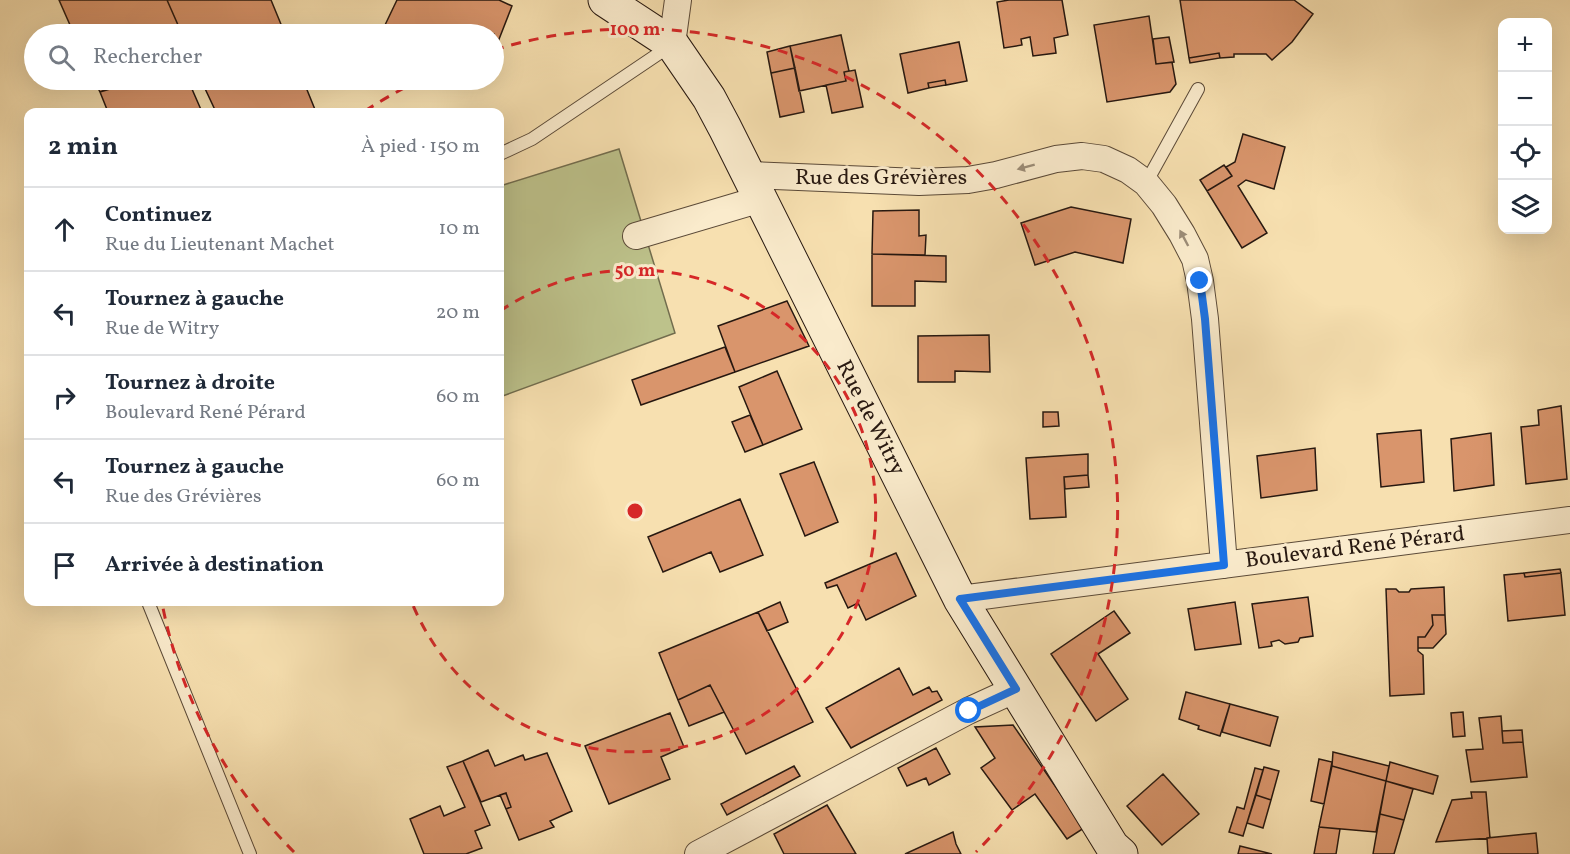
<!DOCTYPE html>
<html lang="fr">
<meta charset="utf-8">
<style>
:root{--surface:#fff;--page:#f6f6f7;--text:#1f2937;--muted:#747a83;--line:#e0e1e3}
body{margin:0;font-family:Vollkorn,serif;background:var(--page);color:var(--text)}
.controls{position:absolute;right:18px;top:18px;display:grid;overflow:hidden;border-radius:12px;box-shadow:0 6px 24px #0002}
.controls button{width:54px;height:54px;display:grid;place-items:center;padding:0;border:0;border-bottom:2px solid var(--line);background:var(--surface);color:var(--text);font:30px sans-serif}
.stop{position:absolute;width:18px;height:18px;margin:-14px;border:4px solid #1a73e8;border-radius:50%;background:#fff}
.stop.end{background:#1a73e8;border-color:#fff;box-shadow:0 2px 6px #0008}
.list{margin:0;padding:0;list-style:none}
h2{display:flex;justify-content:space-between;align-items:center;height:78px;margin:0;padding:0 24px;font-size:26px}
h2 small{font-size:20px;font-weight:400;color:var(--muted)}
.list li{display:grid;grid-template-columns:39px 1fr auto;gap:18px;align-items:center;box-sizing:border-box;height:84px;padding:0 24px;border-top:2px solid var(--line)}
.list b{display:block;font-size:22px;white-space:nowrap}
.list p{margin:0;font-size:20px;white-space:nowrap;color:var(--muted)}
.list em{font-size:20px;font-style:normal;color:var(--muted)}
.icon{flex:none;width:33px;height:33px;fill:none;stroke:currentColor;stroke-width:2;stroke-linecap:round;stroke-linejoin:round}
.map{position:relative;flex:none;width:1570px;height:854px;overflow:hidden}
.search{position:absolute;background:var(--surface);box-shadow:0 6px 24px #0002;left:24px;top:24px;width:480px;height:66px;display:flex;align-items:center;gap:15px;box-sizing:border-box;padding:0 21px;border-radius:33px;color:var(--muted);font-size:22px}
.panel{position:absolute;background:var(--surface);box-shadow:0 6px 24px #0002;left:24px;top:108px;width:480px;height:498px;border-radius:12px}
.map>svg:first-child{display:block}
.green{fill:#bdc28b;stroke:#726d4e;stroke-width:1.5}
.building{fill:#d9956c;stroke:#271810;stroke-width:1.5}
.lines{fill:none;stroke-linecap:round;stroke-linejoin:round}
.lane-casing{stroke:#5b4a38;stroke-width:14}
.street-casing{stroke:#5b4a38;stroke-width:28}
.secondary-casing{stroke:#271810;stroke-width:35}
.lane{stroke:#faebcc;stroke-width:12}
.street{stroke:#faebcc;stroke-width:26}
.secondary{stroke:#faebcc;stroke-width:33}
.oneway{fill:#9b8c77}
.route{stroke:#1a73e8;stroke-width:8}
.ring{fill:none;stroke:#d62828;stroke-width:3;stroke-dasharray:10 8}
.labels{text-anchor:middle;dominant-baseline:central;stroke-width:6;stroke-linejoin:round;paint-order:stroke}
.street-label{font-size:22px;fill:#271810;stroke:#faebcc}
.centre{fill:#d62828;stroke:#faebcc;stroke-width:3}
.ring-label{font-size:18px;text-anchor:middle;font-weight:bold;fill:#d62828;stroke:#faebcc;stroke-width:6;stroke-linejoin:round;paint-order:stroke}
</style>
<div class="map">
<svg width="1570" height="854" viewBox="0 0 1570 854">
<rect width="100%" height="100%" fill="#f7e0b0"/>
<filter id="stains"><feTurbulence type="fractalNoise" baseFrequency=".00333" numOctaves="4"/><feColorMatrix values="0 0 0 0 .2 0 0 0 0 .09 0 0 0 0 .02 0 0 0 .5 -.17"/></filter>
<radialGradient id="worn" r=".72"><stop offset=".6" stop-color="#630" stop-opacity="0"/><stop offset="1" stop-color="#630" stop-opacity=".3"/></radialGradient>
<!-- green -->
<path class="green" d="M619,149L675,333L500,397V186Z"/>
<!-- building -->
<path class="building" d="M59,0H167L182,34H74Z
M167,0H271L285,34H182Z
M397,0H499L512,6L494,52V34H407L385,25Z
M1009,0H1062L1068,35L1054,38L1056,53L1033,56L1030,37L1021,39L1022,45L1004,48L997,2Z
M1180,0H1294L1313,14L1292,42L1272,60L1266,54H1234V57L1220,58L1219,53L1189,58Z
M1149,16L1156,64L1172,62L1176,84L1170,92L1107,102L1094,25Z
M841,35L849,71L844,72L846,81L799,91L790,46Z
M1169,37L1174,62L1156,64L1153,39Z
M959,42L967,81L946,85L945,80L928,83L929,88L908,93L900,54Z
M790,46L795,68L771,73L767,52Z
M1219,53L1220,58L1190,63L1189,58Z
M795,68L804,112L780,117L771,73Z
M855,70L863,107L832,113L826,85L846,81L844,72Z
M94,80H129L100,92Z
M140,80H188L202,112H108L100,92Z
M201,80H303L316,112H216Z
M945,80L946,85L929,88L928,83Z
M1243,134L1285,147L1274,189L1246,180L1238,186L1267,233L1242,248L1207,191L1232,176L1226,167L1235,162Z
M1224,165L1232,176L1207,191L1200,180Z
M1071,207L1131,219L1123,263L1075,252L1035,265L1021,223Z
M919,210V236L926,235L925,255L872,254L873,211Z
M872,254L946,256V282L915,281V306H872Z
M787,301L809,346L735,372L718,326Z
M989,335L990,372L955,371V382H918V336Z
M725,347L735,372L641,405L632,380Z
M777,371L802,429L763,445L739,387Z
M1561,406L1567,479L1526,484L1521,427L1539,425L1538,410Z
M1043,412H1058L1059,426L1043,427Z
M750,415L763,445L745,452L732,422Z
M1421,430L1424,482L1381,487L1377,434Z
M1491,433L1494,485L1454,491L1451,439Z
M1315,448L1317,490L1261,498L1257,456Z
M1088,454V475L1064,477L1066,517L1030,519L1026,458Z
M814,462L838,522L805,536L780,474Z
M1088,475L1089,487L1065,489L1064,477Z
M740,499L763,555L720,572L711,552L663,572L648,537Z
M896,553L916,596L866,620L858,603L848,608L837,585L827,588L825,583Z
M1560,569L1561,573L1525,577L1524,573Z
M1524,573L1525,577L1561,573L1565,615L1508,621L1504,575Z
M1444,587L1445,615H1432L1433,625L1425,637H1418V651L1423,655L1424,694L1390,696L1386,589H1396L1399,592H1409L1411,589Z
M1308,597L1313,636L1300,638L1298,642L1285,644L1279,640L1271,642L1272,646L1259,648L1252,604Z
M780,602L788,622L767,631L758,612Z
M1235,602L1241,644L1195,650L1188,609Z
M1114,611L1130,633L1098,654L1128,699L1096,721L1051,654Z
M758,612L813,722L746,754L710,685L678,700L659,653Z
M1432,615H1445L1446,634L1433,648H1418V637H1425L1433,625Z
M899,668L913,695L929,687L932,692L937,691L942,700L851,748L826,708Z
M710,685L724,712L689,726L678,700Z
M1186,692L1230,704L1220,736L1198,729L1199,726L1179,719Z
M1230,704L1278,717L1270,746L1222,732Z
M1463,712L1465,736L1453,737L1451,713Z
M670,713L684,747L661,757L670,779L609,804L585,746Z
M1501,716L1503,743L1523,742L1527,777L1471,782L1466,750L1483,749L1479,718Z
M1013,725L1084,828L1067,839L1035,794L1012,810L981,768L995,758L975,727Z
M1522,730L1523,742L1503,743L1502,731Z
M936,748L950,774L929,785L926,778L907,786L898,768Z
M488,750L495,766L523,755L525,760L547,753L572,811L550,821L554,827L519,840L506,809L511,807L506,793L481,802L463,761Z
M1333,752L1389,766L1386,781L1332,766Z
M1319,759L1332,762L1324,804L1311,801Z
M463,761L490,825L475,831L482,848L466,854H424L410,819L440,806L444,816L465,807L447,767Z
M1390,762L1438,776L1433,794L1386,781Z
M794,766L800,776L727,815L721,804Z
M1332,766L1386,781L1376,832L1319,827Z
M1264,767L1279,771L1271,800L1256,795Z
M1255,768L1263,770L1243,836L1229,832L1237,807L1244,809Z
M1163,774L1199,814L1162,845L1127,806Z
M1386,781L1413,789L1404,820L1380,814Z
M1471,792H1486L1490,838L1436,842L1452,800L1472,798Z
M506,793L511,807L506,809L500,795Z
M1256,795L1271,800L1263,828L1247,823Z
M827,805L856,854H784L774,834Z
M1380,814L1404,820L1394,854H1373Z
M1319,827L1340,829L1336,854H1314Z
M953,832L956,844L961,854H905Z
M1536,833L1538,854H1488L1487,838Z
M1240,846L1272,854H1238Z"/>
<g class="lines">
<!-- lane casing -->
<g class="lane-casing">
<path id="lane" d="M500,154L532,139L670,46
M1146,183L1198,89
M148,602L250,854"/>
</g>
<!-- street casing -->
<g class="street-casing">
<path id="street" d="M672,44L678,0
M749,175L919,182L968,180L996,175L1056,159L1082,156L1104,159L1128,170L1146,183L1164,205L1182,234L1195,259L1200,281L1205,319L1224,565
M636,236L761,199
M960,599L1570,520
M698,854L968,711L1016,689"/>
</g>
<!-- secondary casing -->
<g class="secondary-casing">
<path id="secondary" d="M605,0L672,44L709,98L725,128L960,599L1112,846L1121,854"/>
</g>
<!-- lane -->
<use href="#lane" class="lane"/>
<!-- street -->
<use href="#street" class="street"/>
<!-- secondary -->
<use href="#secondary" class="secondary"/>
</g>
<!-- one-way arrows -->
<defs><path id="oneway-solid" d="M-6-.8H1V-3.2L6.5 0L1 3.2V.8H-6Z" transform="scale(1.5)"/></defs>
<g class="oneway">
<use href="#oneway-solid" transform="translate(1026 167) rotate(165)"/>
<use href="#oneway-solid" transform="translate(1184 238) rotate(-118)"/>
</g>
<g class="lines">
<!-- route -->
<path class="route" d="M969,711L1016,689L960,599L1224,565L1205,319L1200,281"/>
</g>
<!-- distance rings -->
<g class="ring">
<path d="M500 311A241 241 0 1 1 412 603"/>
<path d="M294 852A482 482 0 0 1 162 603M365 111A482 482 0 0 1 420 80M494 50A482 482 0 0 1 976 852"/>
</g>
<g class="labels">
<!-- street labels -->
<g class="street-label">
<text x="881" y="178">Rue des Grévières</text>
<text transform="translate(870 418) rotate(63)">Rue de Witry</text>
<text transform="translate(1355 548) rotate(-7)">Boulevard René Pérard</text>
</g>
</g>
<circle cx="635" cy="511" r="9" class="centre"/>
<g class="ring-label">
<text x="635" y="35">100 m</text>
<text x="635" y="276">50 m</text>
</g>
<rect width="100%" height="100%" filter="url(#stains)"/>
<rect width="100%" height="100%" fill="url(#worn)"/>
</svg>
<div class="controls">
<button>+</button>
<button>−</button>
<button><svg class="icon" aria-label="locate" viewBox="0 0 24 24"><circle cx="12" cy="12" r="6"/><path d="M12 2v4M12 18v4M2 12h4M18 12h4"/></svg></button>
<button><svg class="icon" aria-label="layers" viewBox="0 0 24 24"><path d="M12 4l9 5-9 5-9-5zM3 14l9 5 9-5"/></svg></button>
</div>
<div class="stop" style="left:969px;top:711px"></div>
<div class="stop end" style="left:1200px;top:281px"></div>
<div class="search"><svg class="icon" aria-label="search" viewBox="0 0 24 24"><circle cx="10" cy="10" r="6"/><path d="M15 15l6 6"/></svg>Rechercher</div>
<section class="panel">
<h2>2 min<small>À pied · 150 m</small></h2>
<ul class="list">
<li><svg class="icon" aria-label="ahead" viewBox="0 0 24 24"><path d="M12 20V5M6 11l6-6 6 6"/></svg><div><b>Continuez</b><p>Rue du Lieutenant Machet</p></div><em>10 m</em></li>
<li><svg class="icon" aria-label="left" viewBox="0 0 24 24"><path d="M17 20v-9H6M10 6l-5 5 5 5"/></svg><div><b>Tournez à gauche</b><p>Rue de Witry</p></div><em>20 m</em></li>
<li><svg class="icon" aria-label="right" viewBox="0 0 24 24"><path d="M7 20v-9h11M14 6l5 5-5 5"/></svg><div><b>Tournez à droite</b><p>Boulevard René Pérard</p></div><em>60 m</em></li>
<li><svg class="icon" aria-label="left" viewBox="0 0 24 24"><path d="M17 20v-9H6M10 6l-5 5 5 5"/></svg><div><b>Tournez à gauche</b><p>Rue des Grévières</p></div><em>60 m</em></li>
<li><svg class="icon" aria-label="arrive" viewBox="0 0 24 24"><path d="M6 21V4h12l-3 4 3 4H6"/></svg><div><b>Arrivée à destination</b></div></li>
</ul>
</section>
</div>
